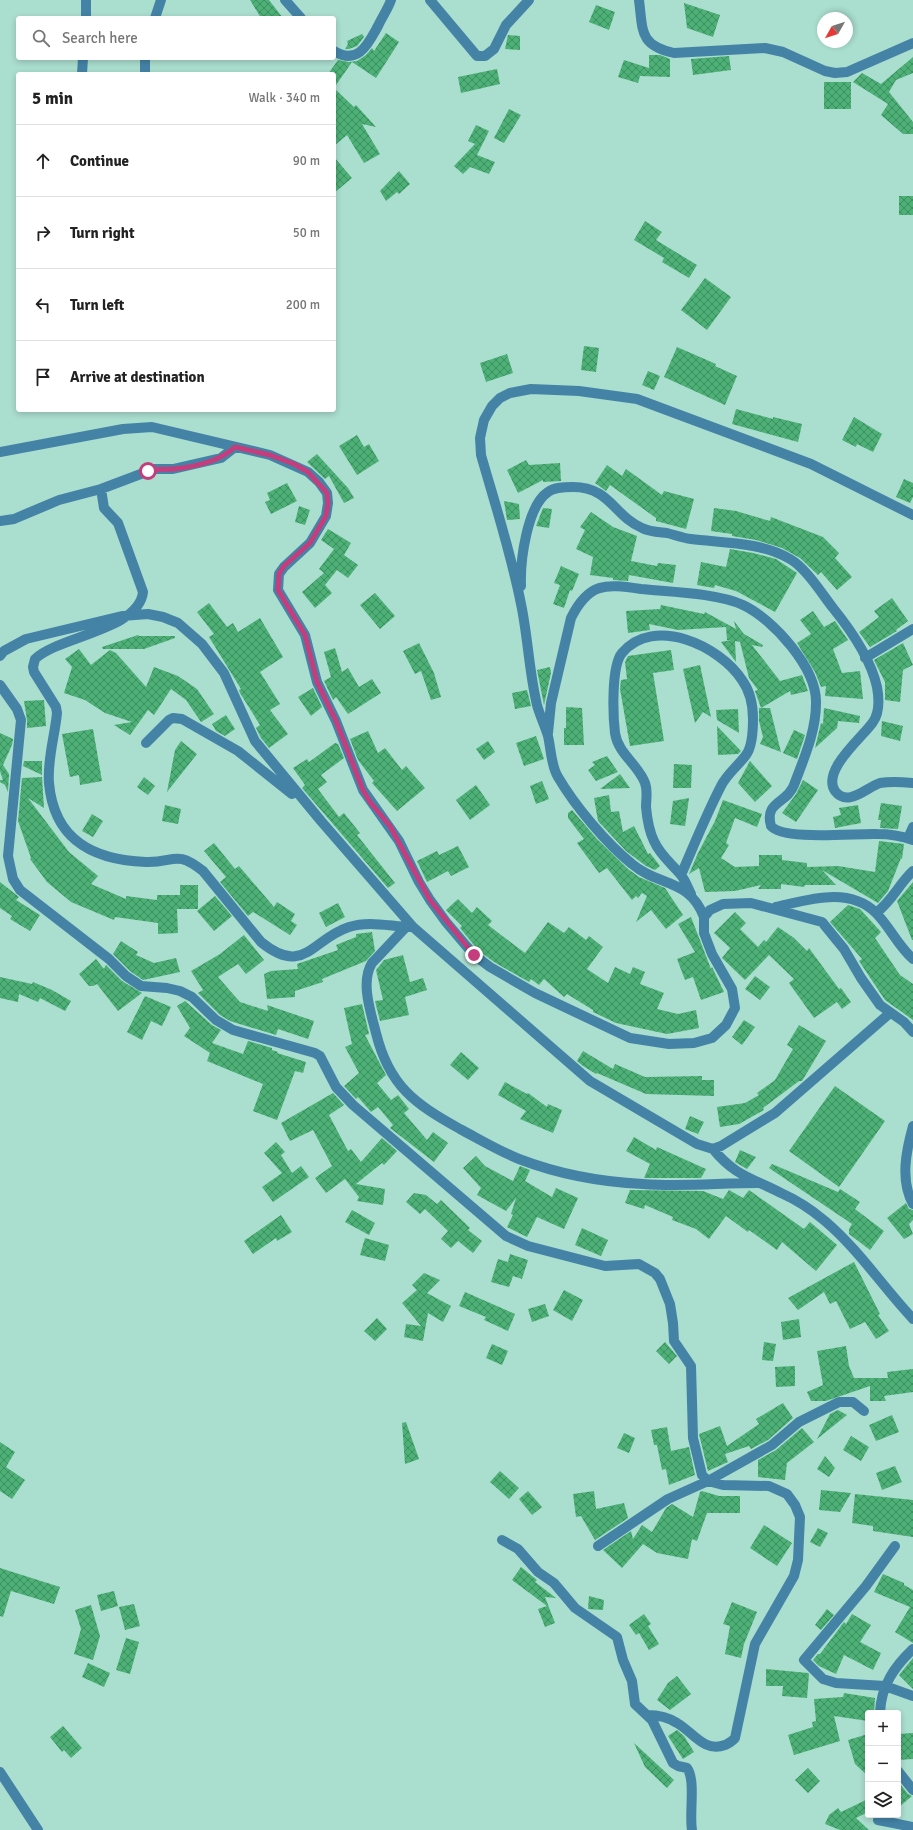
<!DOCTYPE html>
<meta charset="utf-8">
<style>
:root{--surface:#fff;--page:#f6f6f6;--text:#222;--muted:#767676;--line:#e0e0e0}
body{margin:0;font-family:Signika,sans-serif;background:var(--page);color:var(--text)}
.controls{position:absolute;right:12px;bottom:12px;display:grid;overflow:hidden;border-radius:4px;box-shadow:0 2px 6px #0003}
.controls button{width:36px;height:36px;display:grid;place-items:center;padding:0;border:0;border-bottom:1px solid var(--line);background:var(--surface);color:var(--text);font:20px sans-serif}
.compass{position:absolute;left:817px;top:12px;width:36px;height:36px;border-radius:50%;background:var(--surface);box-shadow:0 2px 6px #0003;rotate:231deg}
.stop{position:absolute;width:12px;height:12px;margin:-9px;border:3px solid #c43d7c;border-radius:50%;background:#fff}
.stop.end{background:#c43d7c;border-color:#fff;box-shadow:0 1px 4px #0008}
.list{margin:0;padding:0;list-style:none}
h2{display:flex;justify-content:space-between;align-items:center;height:52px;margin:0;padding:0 16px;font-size:17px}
h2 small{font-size:13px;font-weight:400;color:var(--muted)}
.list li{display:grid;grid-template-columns:26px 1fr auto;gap:12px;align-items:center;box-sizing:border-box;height:72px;padding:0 16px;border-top:1px solid var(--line)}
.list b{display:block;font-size:15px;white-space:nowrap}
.list em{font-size:13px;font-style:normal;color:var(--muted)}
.icon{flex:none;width:22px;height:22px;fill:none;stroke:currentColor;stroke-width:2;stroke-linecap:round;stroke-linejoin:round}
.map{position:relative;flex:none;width:913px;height:1830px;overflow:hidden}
.search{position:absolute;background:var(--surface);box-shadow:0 2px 6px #0003;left:16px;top:16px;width:320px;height:44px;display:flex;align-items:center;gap:10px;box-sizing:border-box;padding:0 14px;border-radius:4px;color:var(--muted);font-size:15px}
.panel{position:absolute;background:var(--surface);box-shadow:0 2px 6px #0003;left:16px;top:72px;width:320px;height:340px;border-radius:4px}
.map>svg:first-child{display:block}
.building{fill:url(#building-cross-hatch)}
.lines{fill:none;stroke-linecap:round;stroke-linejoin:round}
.minor{stroke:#4483a6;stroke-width:10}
.route{stroke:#c43d7c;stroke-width:5}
</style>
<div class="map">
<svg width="913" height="1830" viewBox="0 0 913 1830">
<defs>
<pattern id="building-cross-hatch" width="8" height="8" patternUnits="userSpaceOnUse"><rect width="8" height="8" fill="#4db177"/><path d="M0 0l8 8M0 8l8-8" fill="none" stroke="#3e8f60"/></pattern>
</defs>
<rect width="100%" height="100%" fill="#aadecf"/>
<!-- building -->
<path class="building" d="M250,0H269L283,18H261Z
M684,3L720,15L713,37L687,28Z
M596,5L615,12L609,30L589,22Z
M386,33L399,42L376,78L352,62L334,88L354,107L356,105L376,127L362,124L380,154L364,163L347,135L334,146V74H328L338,60L349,62L357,61L366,55L372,48L374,51Z
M362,34L364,37L357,46L349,49H345L348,44L347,41Z
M508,35L520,36V50L505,49Z
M649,55H660L670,59V77L640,76L638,83L618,77L624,60L649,68Z
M729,56L731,70L693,75L691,59Z
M913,57V73L896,80L889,92L913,122V134H903L881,115L888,104L853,82L862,73L881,84Z
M497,69L500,84L461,93L458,77Z
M824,82H851V109H824Z
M509,109L521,115L504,143L494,138Z
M476,125L489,131L477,155L495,162L489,174L470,167L463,174L454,166L475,144L468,141Z
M334,157L352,178L334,193Z
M399,171L410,184L399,194L397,192L386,201L380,191Z
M899,196H913V215H899Z
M645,221L662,232L656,240L697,265L689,278L662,262L664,258L634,240Z
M705,278L731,297L707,330L681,310Z
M584,346L599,348L596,372L581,370Z
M677,347L716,364L715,366L737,376L725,405L664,377Z
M507,354L513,373L486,382L480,363Z
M648,371L660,376L654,390L642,385Z
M736,409L773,419V417L802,424L798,442L732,424Z
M854,417L882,434L873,452L857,444L856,447L842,440Z
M357,435L364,447L369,444L379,461L357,475L339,446Z
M317,454L348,488L354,498L344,503L329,476L325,479L307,462Z
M526,460L529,465L560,463L561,481L543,482V480L518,493L507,470Z
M607,465L622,476L626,469L662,495L664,491L694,499L686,529L656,521V518L610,485L606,491L595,483Z
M904,479L913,483V497L910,503L896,497Z
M287,483L297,501L271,514L265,502L270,500L267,493Z
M504,501L519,504L520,519L507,520Z
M299,506L310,510L305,525L295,522Z
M543,508L552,509L549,528L536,526Z
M714,508L736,511L770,521L771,517L823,537L839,553L835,558L852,577L837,590L821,572L818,575L800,558L782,548L756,540L732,536V534L711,531Z
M591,512L613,527L637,536L631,561L657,566L658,563L676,565L673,583L629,575L628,581L613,580V578L590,575L593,557L576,549L585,530L580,527Z
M328,529L351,543L344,555L358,565L348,578L337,570L325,585L332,593L315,608L302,592L324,573L319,569L334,549L321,540Z
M730,549L753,553L776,559L797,573L775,612L736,591L715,585L714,588L697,585L701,562L726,567Z
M561,566L579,574L572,591L570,590L564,608L553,604L560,585L554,583Z
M375,593L395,616L380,629L360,605Z
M892,598L908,621L896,630L897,631L870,647L859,632L879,617L874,611Z
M209,603L227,627L233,623L238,632L260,618L283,657L260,672L280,704L270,710L288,734L269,748L261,738L256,728L260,725L240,693L239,690L241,689L209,637L214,634L197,612Z
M661,605L704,614L705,612L736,629L734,621L744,634L763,645L762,647L752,645L780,681L802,675L808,691L791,695L790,691L761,708L755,691L758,690L749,678L740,642L735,641L736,662L721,642L731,640H727L726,627L678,630L649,624L650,630L628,633L626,611L660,609Z
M813,611L824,627L835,621L848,640L833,649L842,673L860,671L863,699L825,696L826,686L821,687L815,672L797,643L811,634L800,620Z
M138,635L139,636H175V638L144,649H103L102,647Z
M419,643L434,673L441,697L431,700L421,671L415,674L403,651Z
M903,643L913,665L903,670L900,702L885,700V682L874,660Z
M335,648L342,672L348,668L359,687L372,679L381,693L348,714L336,697L333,700L324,681L331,677L324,652Z
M79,649L91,665L110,650L116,653L146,687L154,667L178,676L197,689L214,714L201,722L186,700L171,689L154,715L148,710L130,735L114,725L132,722L105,713L85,700L64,693L72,667L65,659Z
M671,650L674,670L653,673L664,741L630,746L620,689L621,680L627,679L625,662L628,656Z
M700,665L711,717L703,712L695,723L683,669Z
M550,667L551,673L544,705L537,670Z
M313,688L322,707L311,716L298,697Z
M527,690L531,706L515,709L512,693Z
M44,700L46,726L27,728V720L24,701Z
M566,707L582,708L584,745H564V728H566Z
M759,708H770L781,752L760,744L763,737L759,721Z
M824,708L860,716L859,723L838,721L837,728L815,748L821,723L823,724Z
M738,709L739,733L717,720L716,710Z
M226,715L235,729L225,736L216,731L212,724Z
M882,721L903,726L900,741L881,736Z
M717,726L741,751L738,754L718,755Z
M93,729L102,781L80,785L79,775L70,777L62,734Z
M794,730L805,735L797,759L783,753Z
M368,731L378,753L385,748L402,770L406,766L425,788L397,811L372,783L374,781L358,760L350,739Z
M0,733L13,739L12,745L3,765L9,774L8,792L5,785L0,782V780H3L0,771Z
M536,736L544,759L524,766L516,743Z
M181,741L197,754L167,792L175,750Z
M488,741L495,752L484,760L476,749Z
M335,743L338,744L344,758L321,775L327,782L318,789L339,817L344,813L360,833L357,835L395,883L388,888L302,788L305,785L293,768L307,759L309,762Z
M607,756L618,772L596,781L588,770L595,765L592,762Z
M24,761H42V775L23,766Z
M750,761L772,786L755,802L738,783Z
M674,764L692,765L691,788H673Z
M620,774L630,788L600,789Z
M42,777L44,808L28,798L69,852L98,876L91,884L126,899V896L157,900V895H180V885H198V909H177L178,933L158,934V923L115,917L114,920L71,902L47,882L30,859L31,858L18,821L22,778Z
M144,777L155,786L148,795L137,787Z
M803,780L818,790L796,822L782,813L796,794Z
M542,781L549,799L536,804L530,786Z
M476,785L490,805L470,820L456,800Z
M609,795L611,812L619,811L623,832L634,826L648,854L650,853L660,866L655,870L646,866L626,851L598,821L594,798Z
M689,798L685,826L670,824L673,801Z
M723,800L762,814L757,827L735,818L726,843L729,845L721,858L735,867L759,866V855H782V860L807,863V867L838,866L875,872L879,841L904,844L902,859L901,858L888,891L878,903L822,870L836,885H805L804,887L781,884V889H758L761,885L735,891L705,892L699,868L689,874L698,853L715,821Z
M881,803L902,806L898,829L880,828L881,820H878Z
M165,805L181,809L178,824L162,821Z
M858,805L861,823L835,828L833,817L841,815L839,808Z
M572,810L597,839L628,869L639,877L665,888L683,915L666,929L651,910L636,922L647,896L642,893L638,898L636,896L632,900L607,868L599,873L577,843L584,839L568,818V813Z
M92,814L103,821L93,837L82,831Z
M214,843L235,869L239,866L274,907L277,902L295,914L291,921L297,925L290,935L253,912L248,916L220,882L226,877L204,851Z
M458,846L469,867L451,876L448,871L427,882L417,861L437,851L439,855Z
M0,882L19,897L16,900L40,915L30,931L10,919L12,916L0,908Z
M913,882V940H912L897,901Z
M215,896L232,916L214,931L197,911Z
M458,899L472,913L477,907L492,921L488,925L525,953L548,922L564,933L569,927L586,940L589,936L603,947L587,969L608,983L615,967L630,974L633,967L645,972L640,984L664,993L657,1009L678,1014L696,1010L699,1028L667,1034L616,1023L593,1012V1010L567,994L564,997L544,979L539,985L531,979L529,982L494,962L478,950L460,928L462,926L446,910Z
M338,903L345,917L326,927L319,913Z
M848,905L860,909L881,932L875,938L900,975L913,984V1020L885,1000L859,961L862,959L830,922Z
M735,912L746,923L740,929L758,947L764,940L766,942L778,927L794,938L807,951L809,948L839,989L841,988L851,1002L842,1009L837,1002L814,1018L789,983L794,979L769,955L745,980L722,958L730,948L714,933Z
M691,917L711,969L712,967L724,992L701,1000L693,977L685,980L677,959L695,952L678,924Z
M372,932L375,951L366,961L322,979L323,982L295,991V997L267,999L264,974L271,971L298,969L297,964L338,950L336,945L356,937V934Z
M244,935L264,960L246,974L238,964L218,977L240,1002L268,1011L267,1005L314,1021L308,1039L278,1029L276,1035L230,1021L220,1015L198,993L203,990L191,971L220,954Z
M121,941L138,952L136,955L154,963L176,958L180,972L143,980L130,971L113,954Z
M403,955L410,982L423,978L427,990L405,997L409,1015L380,1021L375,1001L383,1000L376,970L384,960Z
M96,959L104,969L106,965L122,981L142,993L118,1011L97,984L93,986H89L79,974Z
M755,976L770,987L760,1000L745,989Z
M0,977L32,984L33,982L52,990L71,1001L65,1011L40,998L38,1002L19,994L18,1002L0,998Z
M145,996L171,1007L162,1026L151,1021L142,1040L127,1032Z
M185,1001L212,1025L221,1030L212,1043L243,1054L248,1041L272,1048V1050L278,1052L277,1053L306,1062L303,1073L295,1071L277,1120L253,1111L263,1084L207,1061L210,1053L184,1036L190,1028L177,1006Z
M362,1004L369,1034L365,1035L386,1075L377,1083L391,1100L398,1095L409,1109L404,1113L427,1140L433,1132L448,1143L434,1162L390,1128L393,1125L378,1107L371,1112L358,1097L356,1099L344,1086L359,1073L345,1047L352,1044L344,1008Z
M744,1020L755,1027L742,1045L732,1037Z
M799,1025L826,1041L802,1081H799L763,1108L764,1110L739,1124L720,1127L717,1107L745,1103L759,1095L757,1093L775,1080L793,1049L787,1045Z
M583,1051L613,1069L615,1064L645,1077L702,1076V1080H714V1096L646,1094L597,1073L596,1074L583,1066L577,1061Z
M461,1052L479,1068L468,1080L450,1065Z
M505,1082L527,1094L528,1093L547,1107L548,1104L562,1110L553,1133L520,1119L526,1111L498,1095Z
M835,1086L885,1121L839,1187L789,1151Z
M333,1093L344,1105L329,1115L348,1151L351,1149L361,1162L382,1138L397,1151L384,1165L382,1163L356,1184L385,1189L383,1205L357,1201L359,1197L345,1179L326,1193L315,1178L332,1166L313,1130L290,1141L281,1123Z
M690,1116L704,1122L698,1134L685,1129Z
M634,1137L656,1150L657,1147L706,1169L701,1178H644L650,1164L626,1151Z
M276,1142L285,1152L281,1155L292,1173L301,1166L309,1177L273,1202L262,1187L282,1173L264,1153Z
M740,1150L756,1157L747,1169L735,1162Z
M476,1156L485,1166L513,1181L520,1166L530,1170L525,1181L552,1197L556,1188L578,1198L564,1229L537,1217L527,1237L507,1227L513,1215L511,1214L516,1198L506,1211L477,1195L481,1188L463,1168Z
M772,1164L838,1192L840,1189L860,1202L855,1209L884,1231L870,1250L849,1234V1229L852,1224L769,1168Z
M630,1190L703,1191L723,1199L729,1190L743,1198L749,1190L804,1229L810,1222L837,1245L816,1271L782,1242L777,1250L749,1230L748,1232L726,1216L709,1239L696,1229L672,1220L673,1217L645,1205L644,1209L625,1203Z
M414,1193L426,1195L437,1204L441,1200L470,1228L468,1230L482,1241L473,1253L458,1241L451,1248L441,1239L448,1231L425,1209L420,1214L406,1202Z
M906,1203L909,1209L913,1210V1220L909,1224L913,1234L904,1239L887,1218Z
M352,1210L375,1223L369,1235L345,1222Z
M281,1215L292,1232L277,1241L276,1238L253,1254L244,1241Z
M582,1228L608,1240L601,1256L575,1245Z
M365,1238L389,1245L385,1261L360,1255Z
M510,1254L528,1260L522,1279L513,1276L509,1287L491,1282L498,1259L508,1262Z
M854,1262L880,1314L878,1315L889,1331L876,1339L865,1322L850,1329L836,1301L830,1304L824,1292L798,1310L788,1298Z
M424,1273L440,1280L427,1293L451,1306L443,1322L428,1313L423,1341L404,1337L406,1324L421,1326L402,1303L417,1290L412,1285Z
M564,1290L583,1300L572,1321L553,1310Z
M465,1292L515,1314L508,1331L484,1320L486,1317L459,1306Z
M545,1304L549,1316L532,1322L528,1309Z
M377,1318L387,1329L375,1341L364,1331Z
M799,1319L801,1337L783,1340L781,1322Z
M665,1342L677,1356L669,1364L656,1351Z
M764,1342L776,1344L773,1361L762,1360Z
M492,1344L508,1351L502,1365L486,1358Z
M846,1346L849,1366L854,1378H888L887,1372L913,1369V1392L884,1396L886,1401H870V1386L826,1401H811L807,1392L823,1385L817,1351Z
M795,1366V1386L776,1387L775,1367Z
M783,1403L793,1418L768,1440L751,1449L749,1446L725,1454L728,1462L708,1471L699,1434L720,1426L727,1446L759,1424L756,1419Z
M838,1410L847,1415L817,1439L830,1414Z
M892,1415L899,1432L876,1441L869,1425Z
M406,1422L419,1459L405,1464L402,1423Z
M667,1427L671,1451L689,1447L695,1475L669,1485L666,1469L662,1470L657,1445H654L651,1430Z
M802,1428L814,1442L787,1463L785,1480L758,1477V1460L776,1450Z
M624,1433L635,1438L629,1453L617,1448Z
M851,1436L869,1447L861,1461L843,1450Z
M0,1442L15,1452L6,1467L25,1480L12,1499L0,1491Z
M825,1456L835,1468L829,1477L817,1469Z
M895,1466L902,1482L882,1490L876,1473Z
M500,1471L519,1488L509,1499L490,1482Z
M821,1490L851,1493L840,1512L819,1510Z
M528,1491L542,1507L532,1515L519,1499Z
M594,1491L596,1509L624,1503L628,1518L595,1540L581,1516L576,1517L573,1494Z
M702,1491L719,1496H740V1513H707L697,1541L692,1539L688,1559L657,1553L643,1544L622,1568L603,1550L631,1531L633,1539L642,1525L652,1532L666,1508L672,1504L693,1517L700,1492Z
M855,1494L913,1500V1537L873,1531V1526L852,1523Z
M764,1525L792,1543L777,1566L750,1548Z
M818,1528L828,1533L820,1547L810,1542Z
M521,1567L537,1580L535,1582L556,1598L545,1597L555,1623L545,1627L538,1609L547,1606L512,1580Z
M0,1568L60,1587L54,1604L11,1591L3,1617L0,1616Z
M883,1574L904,1583V1585L913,1590V1643L895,1632L910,1607L874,1592Z
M114,1591L118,1606L101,1611L97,1595Z
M589,1596L604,1600L603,1610L588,1609Z
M732,1602L757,1612L744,1644L741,1658L725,1654L730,1626L723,1624Z
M134,1604L140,1626L125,1630L119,1607Z
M91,1605L100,1636L93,1660L74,1654L81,1629L75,1610Z
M827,1609L834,1615L821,1630L815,1625Z
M644,1614L651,1624L648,1626L659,1644L649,1650L639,1633L636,1635L629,1625Z
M852,1614L871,1625L860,1642L881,1653L873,1670L844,1655L836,1674L819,1666L813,1660L818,1654H820L844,1622L846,1624Z
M126,1638L139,1642L130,1674L116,1670Z
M913,1658V1689L899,1675Z
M88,1663L110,1673L104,1687L82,1677Z
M766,1669L808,1673L809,1674L807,1698L782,1696L783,1686H766Z
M677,1676L691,1694L670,1710L657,1700L668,1683Z
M844,1693L875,1698L874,1713H868V1721L834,1716L840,1741L794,1755L788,1735L813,1727L812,1722L816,1721L814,1699L843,1697Z
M63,1726L82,1748L71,1758L64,1750L62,1752L50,1737Z
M677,1730L684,1736L694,1752L683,1759L668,1736Z
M913,1733V1759L898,1760V1734Z
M868,1734V1776L855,1764L848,1740Z
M634,1743L674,1780L667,1788L645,1767Z
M808,1768L820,1781L808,1793L795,1780Z
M900,1784L908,1794L912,1796L898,1808V1785Z
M868,1799V1812L856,1818L869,1830H840L825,1824L829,1815L838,1808L841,1812Z"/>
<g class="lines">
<!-- minor -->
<path class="minor" d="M285,0L301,18
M430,0L477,56H485L494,49L506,25L529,0
M639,0C643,31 639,45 674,53L765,48L783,52L825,71L835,73L847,72L913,43
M86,18V0
M155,18L161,0
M334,51C358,66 368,44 378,26C382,17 388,9 391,0
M82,74L83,58
M145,74V58
M0,452L123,429L152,427L270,455L308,472L319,482L327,493L328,503L326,516L310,543L284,567L279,574L278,590L305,635L317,682L336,721L363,790L399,841L419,882L430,900L446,922L474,955L490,967L535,993L630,1038L669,1044L694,1043L712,1038L726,1025L735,1008L732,989L712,954L704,933V917L710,910L723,904L751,903L822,922L844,949L861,978L880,1005L904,1022L913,1032
M101,489L104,508L118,523L143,592C139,630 59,636 35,659L33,667L34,672L56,707L57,713C55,735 47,760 49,783C54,840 93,860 146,862C175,863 175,849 203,871L261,942C304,977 312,939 349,927C370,920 392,927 413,927
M0,521L14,519L59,500L101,489L154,469H173L221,458L235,447
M521,586C520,561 527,506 548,492C554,487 565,487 573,487C610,487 614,516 642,528C650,532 658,532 667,533C675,535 683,538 691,539C724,543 761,542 790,559C806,568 822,594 833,608C850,629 871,660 877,687C879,698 880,712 873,722C864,736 821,770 835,791C848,808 867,787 880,783C891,781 903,782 913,783
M0,656L4,651L26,639L122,616L148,614L163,617L178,623L202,644L224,673L255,741L321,821L413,927L590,1081L697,1144L713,1149L721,1146L775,1113L890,1013
M865,658L913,629
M0,685L17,709L21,720L8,856L13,879L20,890L109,959L126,976L141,986L167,988L180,991L192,997L216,1020L233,1030L315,1053L320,1056L336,1087L353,1105L506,1236L528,1246L605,1266L639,1264L655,1273L660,1279L670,1304L673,1323L674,1341L691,1366L693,1438L702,1475L708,1481L723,1485L769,1486L787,1494L795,1505L800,1517L798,1560L794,1576L755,1644L735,1738C732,1742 729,1743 725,1745C704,1753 693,1732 677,1723C668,1717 658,1715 647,1715
M548,733L551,703L571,618C589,582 605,584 641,589C670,592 717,593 743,605C773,619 817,668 816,703C816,732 804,758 794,785C787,804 764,801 771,826C783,841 856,833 877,834C889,834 902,836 913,840
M146,743L169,720L173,718L182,719L238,751L292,794
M908,838L913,827
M681,875C694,845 706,815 721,786C727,774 738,766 746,755C752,747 753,729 753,719C753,705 750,691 742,680C720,646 654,615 622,653C611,666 613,716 615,733C618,754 638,764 645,783C648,791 646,799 646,807C647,818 649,831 654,841C660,855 671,863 681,875C685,880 688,888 691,894
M776,907C808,900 849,886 876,913C890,927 898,946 913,959
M876,913C892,901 899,884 913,871
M704,917C689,878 659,887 632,864C606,843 575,806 558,777C551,766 551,749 548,736C545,726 540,716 537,705C529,672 528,637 521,604C511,553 495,504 481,455L480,438L484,420L492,406L500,398L510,393L531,389L579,391L637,399L811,464L913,515
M406,927L372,963C360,982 371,1013 376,1033C389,1086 415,1104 460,1129C479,1139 499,1151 519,1159C558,1174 602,1182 643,1184C681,1187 720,1183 758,1183
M913,1126C906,1151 900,1181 913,1204
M713,1149C735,1176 752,1178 781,1193C797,1200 812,1210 825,1221C859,1250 883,1287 913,1319
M502,1540L518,1549L538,1572L554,1583L575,1608L617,1637L623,1660L632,1681L635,1704L652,1720L673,1763L678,1766L687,1768C696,1780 689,1813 692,1830
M598,1546L668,1499L708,1481L772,1445L799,1422L839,1402H853L864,1411
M895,1546L866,1586L804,1660L823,1679L836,1683L885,1686L913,1696
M880,1713C881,1686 894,1667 913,1649
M898,1771L913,1790
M0,1772L38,1830
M878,1820L913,1827"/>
</g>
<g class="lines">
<!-- route -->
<path class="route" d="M148,471C157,468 164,470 173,469C194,467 220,461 235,447L270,455L294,464L308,472L327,493L328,503L326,516L310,543L284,566L279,574L278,590L305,635L317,682L336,721L363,790L370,802L390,826L430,900L474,955"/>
</g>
</svg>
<div class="controls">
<button>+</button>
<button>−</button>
<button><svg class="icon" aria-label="layers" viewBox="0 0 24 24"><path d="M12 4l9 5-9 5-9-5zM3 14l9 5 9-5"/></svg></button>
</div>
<svg class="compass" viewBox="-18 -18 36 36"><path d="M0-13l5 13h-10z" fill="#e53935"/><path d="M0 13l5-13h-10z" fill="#767676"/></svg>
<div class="stop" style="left:148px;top:471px"></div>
<div class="stop end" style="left:474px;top:955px"></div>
<div class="search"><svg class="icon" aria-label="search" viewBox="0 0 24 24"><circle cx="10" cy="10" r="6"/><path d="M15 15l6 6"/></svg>Search here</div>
<section class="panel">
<h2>5 min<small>Walk · 340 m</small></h2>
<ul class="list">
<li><svg class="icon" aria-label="ahead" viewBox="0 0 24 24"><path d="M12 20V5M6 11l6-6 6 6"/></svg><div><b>Continue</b></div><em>90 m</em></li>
<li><svg class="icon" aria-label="right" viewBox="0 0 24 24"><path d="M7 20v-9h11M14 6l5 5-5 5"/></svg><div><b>Turn right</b></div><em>50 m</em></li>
<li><svg class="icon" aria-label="left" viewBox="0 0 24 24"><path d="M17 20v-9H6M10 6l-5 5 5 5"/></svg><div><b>Turn left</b></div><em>200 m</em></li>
<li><svg class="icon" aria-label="arrive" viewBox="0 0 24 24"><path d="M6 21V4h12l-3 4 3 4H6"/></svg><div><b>Arrive at destination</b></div></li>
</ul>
</section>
</div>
